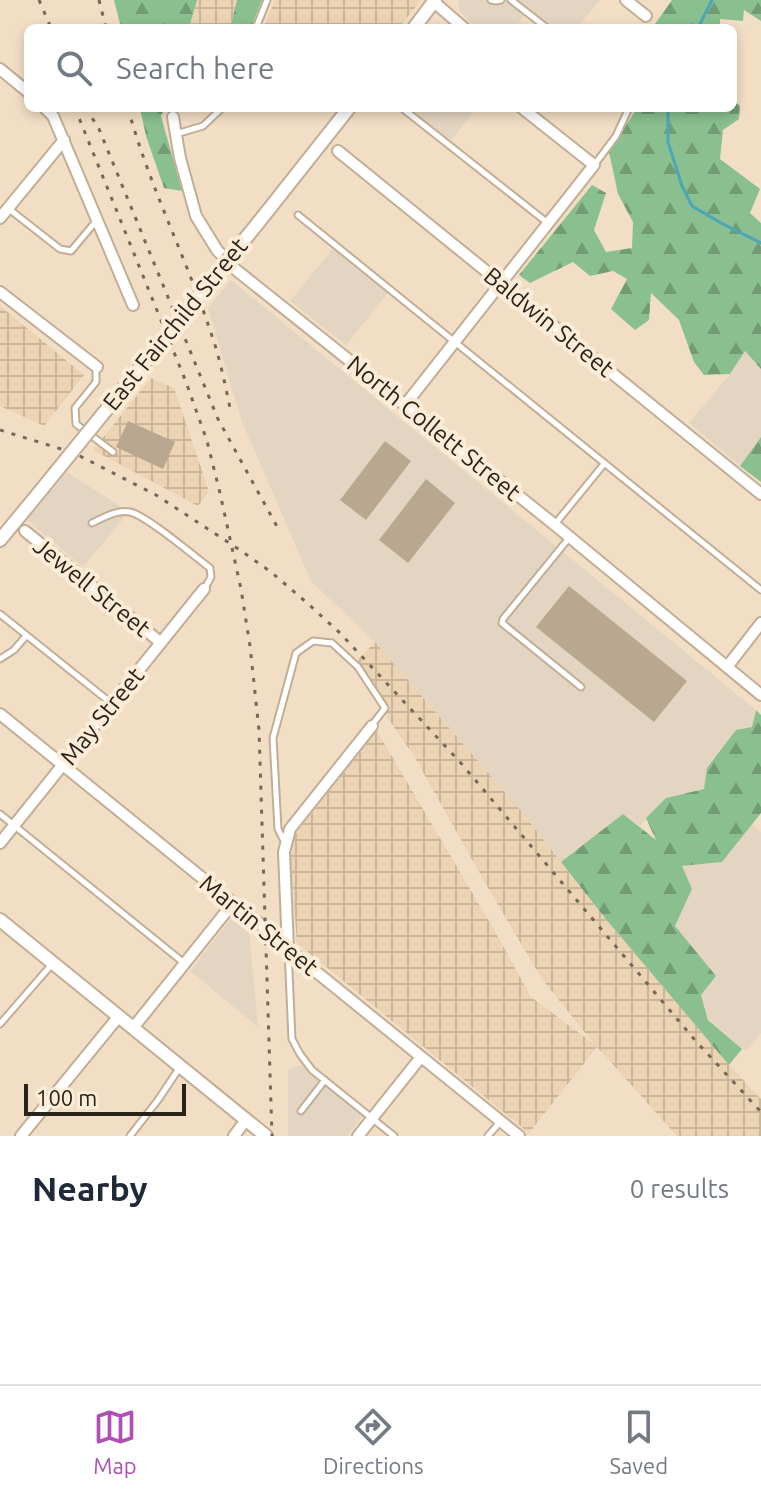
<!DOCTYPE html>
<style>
:root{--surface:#fff;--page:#f2f2f3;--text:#1f2937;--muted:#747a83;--line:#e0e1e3;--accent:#b04fb6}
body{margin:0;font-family:Ubuntu,sans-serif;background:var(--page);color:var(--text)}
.scale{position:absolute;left:24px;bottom:20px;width:162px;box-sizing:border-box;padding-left:8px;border:4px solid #2a231a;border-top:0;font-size:22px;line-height:28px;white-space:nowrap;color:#2a231a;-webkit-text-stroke:6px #fcecd8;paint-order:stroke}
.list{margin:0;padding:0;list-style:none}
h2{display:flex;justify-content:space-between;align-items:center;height:104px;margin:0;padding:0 32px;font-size:34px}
h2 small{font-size:26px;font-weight:400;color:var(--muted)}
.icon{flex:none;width:44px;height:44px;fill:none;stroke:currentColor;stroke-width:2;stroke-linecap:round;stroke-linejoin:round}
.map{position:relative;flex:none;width:761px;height:1136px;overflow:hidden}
.search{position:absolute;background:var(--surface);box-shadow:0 4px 12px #0003;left:24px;right:24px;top:24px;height:88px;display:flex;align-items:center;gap:20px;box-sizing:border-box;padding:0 28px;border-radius:12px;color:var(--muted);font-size:30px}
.sheet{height:248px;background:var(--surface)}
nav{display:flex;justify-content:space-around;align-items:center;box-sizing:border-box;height:112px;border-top:2px solid var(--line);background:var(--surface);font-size:22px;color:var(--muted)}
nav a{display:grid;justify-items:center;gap:4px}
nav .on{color:var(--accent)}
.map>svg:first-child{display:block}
.commercial{fill:#e4d5c2}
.industrial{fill:url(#industrial-grid)}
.forest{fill:url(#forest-firs)}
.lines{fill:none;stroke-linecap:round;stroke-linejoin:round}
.stream{stroke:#4ba7b7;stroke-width:3}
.building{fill:#baa78f}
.service-casing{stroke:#c1ae96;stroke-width:9}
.minor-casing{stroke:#c1ae96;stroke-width:14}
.tertiary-casing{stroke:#c1ae96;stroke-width:16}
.service{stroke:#fff;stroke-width:5}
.minor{stroke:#fff;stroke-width:10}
.tertiary{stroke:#fff;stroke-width:12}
.rail{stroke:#736859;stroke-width:3;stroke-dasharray:4 8;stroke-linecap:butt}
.tertiary-bridge-casing{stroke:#c1ae96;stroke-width:16;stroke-linecap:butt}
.tertiary-bridge{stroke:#fff;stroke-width:12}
.labels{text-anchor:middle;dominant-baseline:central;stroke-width:8;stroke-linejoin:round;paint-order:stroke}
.street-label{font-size:24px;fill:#2a231a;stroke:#fcecd8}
</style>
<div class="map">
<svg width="761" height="1136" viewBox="0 0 761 1136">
<defs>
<pattern id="industrial-grid" width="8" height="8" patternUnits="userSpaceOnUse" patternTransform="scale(2)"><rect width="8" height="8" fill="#ebd3b3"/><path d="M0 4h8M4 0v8" fill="none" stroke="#cab599"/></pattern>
<pattern id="forest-firs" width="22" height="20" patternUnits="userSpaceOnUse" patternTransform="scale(2)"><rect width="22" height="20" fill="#8ac08f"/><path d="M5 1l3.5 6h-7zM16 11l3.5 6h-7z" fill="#719c74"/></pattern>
</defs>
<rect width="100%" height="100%" fill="#f2dec5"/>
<!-- commercial -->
<path class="commercial" d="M458,0H600L577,28H547L526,13L515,28H475L460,11Z
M402,108H477L448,144Z
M336,245L390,290L346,345L290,301Z
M231,280L756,710L752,728L704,789L666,798L640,826L623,814L561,862L521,811L375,642L311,581L242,422L208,308Z
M745,351L761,369V437L740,466L689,423L730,374Z
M67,472L129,512L83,567L27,520Z
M752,824L761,832V1033L747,1051L742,1049L708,1019L701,994L674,926L692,889L682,866L722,862Z
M233,916L249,930L258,1027L190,971Z
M306,1063L365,1113L347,1136H288V1070Z"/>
<!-- industrial -->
<path class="industrial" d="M197,0H237L230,28H189Z
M275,0H421L399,28H263Z
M0,306L84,375L44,426L0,406Z
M151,378L174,388L209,491L198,506L93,450Z
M375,642L521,811L605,918L729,1065L761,1099V1136H677L597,1047L529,1133L297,943L290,848L297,832L377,731L493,928L531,997L594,1044L542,979L487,886L414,756L352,666Z"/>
<!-- forest -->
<path class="forest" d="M114,0H197L189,28H121Z
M237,0H262L251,28H230Z
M672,0H761V21L744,10L743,21L720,19V28H652Z
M733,102L740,105L739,119L723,130L720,159L760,189L750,213L761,223V369L745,351L730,374L704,375L694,362L679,320L651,293L649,320L635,330L611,309L627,279L613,271L590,276L573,262L530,283L519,275L592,185L606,193L594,230L606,252L632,248L633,222L618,194L609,152L637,108H733Z
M140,108H165L161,116L182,191L164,188L146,136Z
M761,437V482L740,466Z
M756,710L761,715V813L722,862L682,866L692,889L675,926L716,976L701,995L708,1020L742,1049L729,1065L605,918L561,862L623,814L656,840L646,818L666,798L704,789L707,768L736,730L752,727Z"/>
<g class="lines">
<!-- stream -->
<path class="stream" d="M698,28L712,0
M668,108V142L682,186L692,206L721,223L761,243"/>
</g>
<!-- building -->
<path class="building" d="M128,421L175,442L163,469L116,447Z
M385,441L411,461L366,520L340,500Z
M426,479L455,503L408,563L379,540Z
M569,586L687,681L654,722L536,627Z"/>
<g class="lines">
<!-- service casing -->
<g class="service-casing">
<path id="service" d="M491,0L496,1L501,0
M511,0L547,28
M256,28L267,0
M402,108L549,224
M176,134L203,126L222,108
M595,164L616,136L629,108
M9,209L60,249L71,251L97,220
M298,215L761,590
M96,368V382L75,408L76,424L113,452
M92,523C103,518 117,509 130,512C146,515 194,556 210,568L211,577L205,588
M555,524L604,464
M569,538L503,619L502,623L581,687
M0,614L111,703
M0,659L14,650L26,636
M0,814L184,963
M284,841L278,829L273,738L296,653L313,641L332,643L358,667L385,708L372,725
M288,950L292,1039L300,1054L312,1070L394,1136
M0,1024L53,963
M301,1111L325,1080
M130,1136L158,1100L180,1067
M488,1136L500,1122"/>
</g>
<!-- minor casing -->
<g class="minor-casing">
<path id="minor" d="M626,0L646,16
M434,2L464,28
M0,69L28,92
M45,108L53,116L133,305
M173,117L180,158L196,216L217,250L235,269L555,525L761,695
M338,151L761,494
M0,218L64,140
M0,292L97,367
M405,405L594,165L522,108
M25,531L160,642
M727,667L761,623
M0,714L233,903L273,934L288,949L519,1136
M0,843L204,589
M288,949L284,852L290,829L372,726
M133,1028L233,903
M21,1136L119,1016
M234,1136L246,1120
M358,1136L421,1057"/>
</g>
<!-- tertiary casing -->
<g class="tertiary-casing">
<path id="tertiary" d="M414,28L435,0
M258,223L349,108
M0,540L42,489
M0,920L266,1136"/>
</g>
<!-- service -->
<use href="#service" class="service"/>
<!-- minor -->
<use href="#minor" class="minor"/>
<!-- tertiary -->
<use href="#tertiary" class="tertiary"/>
<!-- rail -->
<path class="rail" d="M39,0L51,28
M99,0L106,28
M75,108L186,382L207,441L220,493L241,589L250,646L259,730L272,1136
M86,108L99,129L218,419L280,532
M128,108C149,186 187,259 212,336C220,359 225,384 230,408
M0,430L74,453L156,495L240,550L271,572L306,602L340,633L460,762L694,1039L761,1112"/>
<!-- tertiary-bridge casing -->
<g class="tertiary-bridge-casing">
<path id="tertiary-bridge" d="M42,489L258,223"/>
</g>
<!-- tertiary-bridge -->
<use href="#tertiary-bridge" class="tertiary-bridge"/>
</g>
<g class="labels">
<!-- street labels -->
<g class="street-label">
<text transform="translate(549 322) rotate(39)">Baldwin Street</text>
<text transform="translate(175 324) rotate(-51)">East Fairchild Street</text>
<text transform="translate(434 428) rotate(39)">North Collett Street</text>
<text transform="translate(92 587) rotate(39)">Jewell Street</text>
<text transform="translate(102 716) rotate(-51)">May Street</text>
<text transform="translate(259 925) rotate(39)">Martin Street</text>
</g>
</g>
</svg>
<div class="scale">100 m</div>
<div class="search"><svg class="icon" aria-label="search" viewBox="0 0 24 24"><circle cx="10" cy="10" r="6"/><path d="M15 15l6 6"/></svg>Search here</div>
</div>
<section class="sheet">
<h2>Nearby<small>0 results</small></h2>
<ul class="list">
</ul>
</section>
<nav>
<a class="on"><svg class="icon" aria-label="map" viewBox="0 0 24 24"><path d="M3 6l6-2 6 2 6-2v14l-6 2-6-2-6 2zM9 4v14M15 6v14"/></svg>Map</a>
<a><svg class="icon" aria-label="directions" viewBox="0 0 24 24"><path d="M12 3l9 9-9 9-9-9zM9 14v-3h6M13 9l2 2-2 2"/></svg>Directions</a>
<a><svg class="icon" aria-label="saved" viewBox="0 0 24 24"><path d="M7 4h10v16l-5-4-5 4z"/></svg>Saved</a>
</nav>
